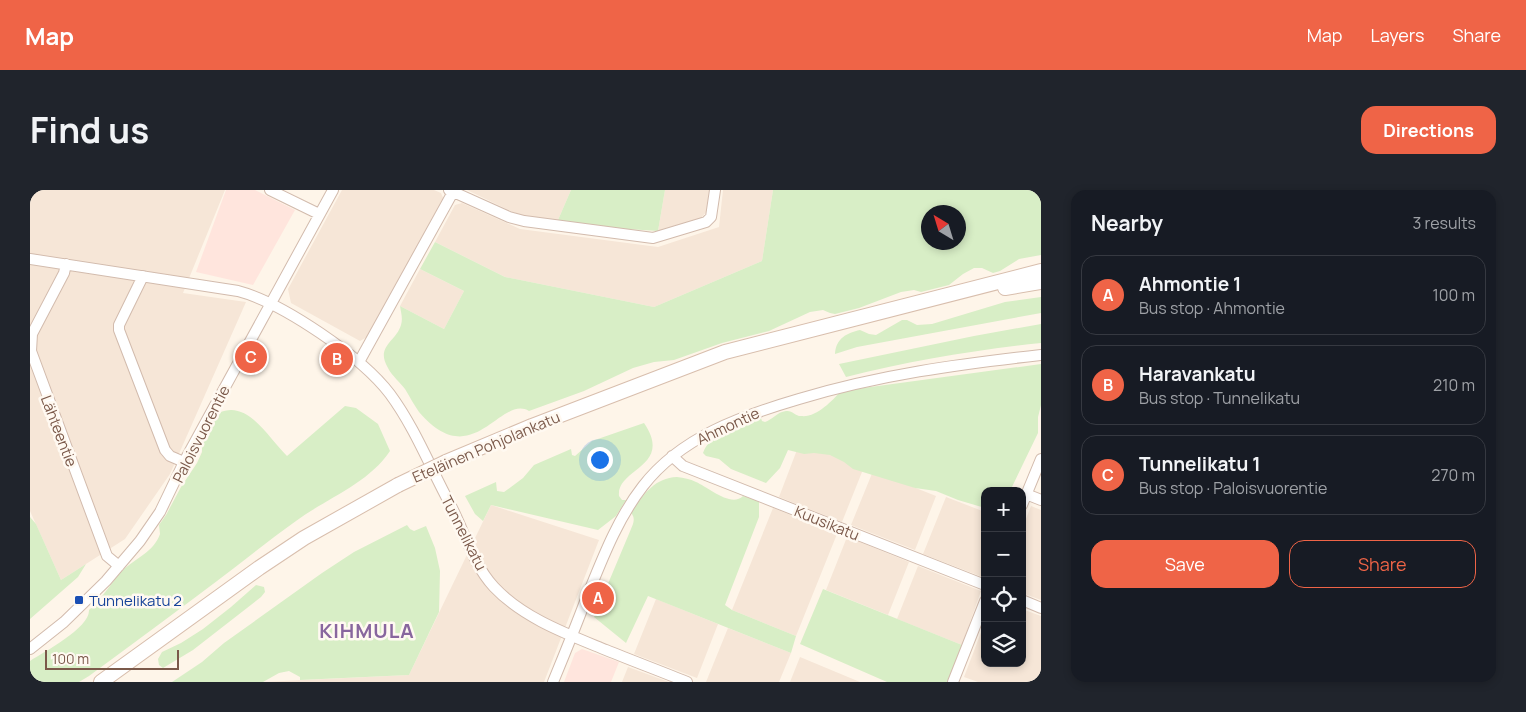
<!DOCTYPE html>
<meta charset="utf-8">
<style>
:root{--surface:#171b24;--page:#20242c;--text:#f1f3f6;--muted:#9ea1a6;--line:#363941;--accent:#ef6447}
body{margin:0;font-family:Manrope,sans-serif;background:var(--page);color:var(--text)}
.controls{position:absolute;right:15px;bottom:15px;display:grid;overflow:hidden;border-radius:10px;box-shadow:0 2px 8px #0003}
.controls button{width:45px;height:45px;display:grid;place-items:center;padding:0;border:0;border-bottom:1px solid var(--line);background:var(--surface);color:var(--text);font:25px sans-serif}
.compass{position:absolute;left:891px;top:15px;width:45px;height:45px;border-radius:50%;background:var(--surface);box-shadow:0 2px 8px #0003;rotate:322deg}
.scale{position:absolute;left:15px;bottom:12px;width:134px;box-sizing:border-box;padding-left:5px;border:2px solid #7b594a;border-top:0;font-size:14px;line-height:18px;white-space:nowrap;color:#7b594a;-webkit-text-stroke:4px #fff9f1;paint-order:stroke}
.you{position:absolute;left:569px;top:269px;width:18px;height:18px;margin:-12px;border:4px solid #fff;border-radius:50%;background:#1a73e8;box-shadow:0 0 0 8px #1a73e833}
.badge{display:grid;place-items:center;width:32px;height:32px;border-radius:50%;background:var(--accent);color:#fff;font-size:16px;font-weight:700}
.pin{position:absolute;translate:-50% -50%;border:2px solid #fff;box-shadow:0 1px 5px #0006}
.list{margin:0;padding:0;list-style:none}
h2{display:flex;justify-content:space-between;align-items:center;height:65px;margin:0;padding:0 20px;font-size:21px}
h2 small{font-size:16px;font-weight:400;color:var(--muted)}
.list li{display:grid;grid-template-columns:32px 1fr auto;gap:15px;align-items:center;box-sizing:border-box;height:80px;margin:0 10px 10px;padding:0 10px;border:1px solid var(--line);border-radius:15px}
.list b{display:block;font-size:19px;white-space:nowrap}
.list p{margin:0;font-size:16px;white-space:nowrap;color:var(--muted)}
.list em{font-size:16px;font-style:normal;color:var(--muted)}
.actions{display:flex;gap:10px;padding:15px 20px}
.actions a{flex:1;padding:11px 0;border:1px solid var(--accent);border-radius:15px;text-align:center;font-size:18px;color:var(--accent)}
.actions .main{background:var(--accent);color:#fff}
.icon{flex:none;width:28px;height:28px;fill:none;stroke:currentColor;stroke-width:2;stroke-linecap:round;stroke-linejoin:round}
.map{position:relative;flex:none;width:1011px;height:492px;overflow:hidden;border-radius:15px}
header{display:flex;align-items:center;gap:30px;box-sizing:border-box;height:70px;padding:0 25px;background:var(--accent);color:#fff}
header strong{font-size:24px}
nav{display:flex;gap:28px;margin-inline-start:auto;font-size:18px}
.intro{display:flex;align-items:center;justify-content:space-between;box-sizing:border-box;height:120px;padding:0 30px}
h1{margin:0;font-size:35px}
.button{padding:12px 22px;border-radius:15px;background:var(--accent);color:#fff;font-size:18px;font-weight:700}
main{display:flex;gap:30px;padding:0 30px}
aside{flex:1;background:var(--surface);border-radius:15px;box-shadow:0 2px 8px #0003}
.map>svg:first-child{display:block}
.residential{fill:#f6e6d7}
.commercial{fill:#ffe5dd}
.green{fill:#d8eec6;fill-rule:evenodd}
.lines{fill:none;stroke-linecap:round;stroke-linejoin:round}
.minor-casing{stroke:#d2bbad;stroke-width:12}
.secondary-casing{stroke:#d8bead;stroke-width:16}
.minor{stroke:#fff;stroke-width:10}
.secondary{stroke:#fff;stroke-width:14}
.secondary-bridge-casing{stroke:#d8bead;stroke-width:16;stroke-linecap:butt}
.secondary-bridge{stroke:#fff;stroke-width:14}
.transit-dot{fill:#1a4fb4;stroke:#fff9f1;stroke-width:2}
.labels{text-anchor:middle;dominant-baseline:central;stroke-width:5;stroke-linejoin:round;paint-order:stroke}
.street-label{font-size:15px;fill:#7b594a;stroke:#fff9f1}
.transit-label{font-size:15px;fill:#164399;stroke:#fff9f1;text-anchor:start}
.district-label{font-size:20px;font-weight:bold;letter-spacing:1px;fill:#88669e;stroke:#fff9f1}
</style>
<header>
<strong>Map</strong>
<nav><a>Map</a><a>Layers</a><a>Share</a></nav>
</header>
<div class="intro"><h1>Find us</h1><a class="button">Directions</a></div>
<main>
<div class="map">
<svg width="1011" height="492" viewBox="0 0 1011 492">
<rect width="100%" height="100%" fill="#fef5e9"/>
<!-- residential -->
<path class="residential" d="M0,0H195L153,103L216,112L140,284L95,349L31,390L0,321Z
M312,0H404L411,3L414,10L337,147L330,151L261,113L258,99Z
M437,0H541L528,30L489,25Z
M635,0H679L677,21L671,28L628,41Z
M693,0H743L732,71L624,117L475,87L405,52L425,15L432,13L490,39L628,57L689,37Z
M390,79L434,101L414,139L370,116Z
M770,252L834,277L812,332L749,307Z
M843,281L906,306L885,360L821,335Z
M916,307L955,322V388L893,364Z
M461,315L569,350L514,492H233L379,485Z
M1001,316L1011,320V410L992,403V339Z
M743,318L807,344L766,446L702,420Z
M817,347L879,372L858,425L796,400Z
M888,376L951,401L932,455L867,429Z
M626,409L688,434L667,488L604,464Z
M992,419L1011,426V492H948L934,487L955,432V473H992Z
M698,438L761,463L749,492H676Z
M770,467L830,492H760Z
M598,477L639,492H592Z"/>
<!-- commercial -->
<path class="commercial" d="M196,0H225L265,20L223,95L166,82Z
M552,459L589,472L581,492H534L545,463Z"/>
<!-- green -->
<path class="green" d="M541,0H635L628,41L582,38L528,30Z
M743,0H1011V65L989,69L970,81L963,83L952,78H944L933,84L919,95L891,102L884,100L871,102L829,118L805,124L800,123L793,120L780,122L739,141L692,153L644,170L624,172L603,178L554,201L499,221C470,204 443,285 389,222C384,215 380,207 375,199C370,192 362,186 358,178C345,156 366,152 371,135C373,128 371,123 370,116L414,139L434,101L390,79L405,52L475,87L624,117L732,71ZM898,22H928V52H898Z
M1011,107V123L827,157L805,164C806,148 817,143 830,140L839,144L846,145L872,130H877L887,135L902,134L975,112Z
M1011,134V153C945,160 880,171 816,187L809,174L944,146Z
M1011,174V215L1008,227V243L980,301H955V318L928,310L906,301L885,298L823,279L814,272L800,265L784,263L774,264L758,260L750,278L736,293L701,279L689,269L676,266L673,263C681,241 710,233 730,225L732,231L735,232C742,230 747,222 756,221C762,220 765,226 771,226C786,228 802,211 811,201Z
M315,216L326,218L348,234L360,261C338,294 297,308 266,331C239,350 214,371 187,391C145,423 102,454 59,486L49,492H0V471C14,462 60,438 59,420C72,409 80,394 92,381C104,369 124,362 130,344L129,335L136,325L151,297L167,273L172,262V255L189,223C218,209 239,249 257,266Z
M614,233C644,277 586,278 589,306L592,310H596L586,326L568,340L461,315L453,331L445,324L435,306L466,292L467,301L474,302L481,297L493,288L504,275L541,259L542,265L545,266L562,251Z
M647,287C654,288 660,289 666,292C678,297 701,318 713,306L729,311V327L695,415L702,420L766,446L761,463L618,406L596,453L564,427L601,339C603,334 606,328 601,323L603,319C615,303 625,288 647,287Z
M0,327L6,334L31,390L56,374L48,387L0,429Z
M377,335L380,339L384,341L396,336L405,358L410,381L409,422L379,485L270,490V487L259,481L249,483L233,492H142L172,472L194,453L292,383L324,362Z
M226,395L234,397L235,402L231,407L163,460L133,478L129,475L128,469L132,462L151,453L173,439L201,417Z
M793,399L932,455L918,492H857L770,454Z"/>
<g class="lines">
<!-- minor casing -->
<g class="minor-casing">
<path id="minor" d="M240,0L289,24
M419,0L479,27L494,31L623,48L676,32L681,27L685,0
M0,69L208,101C253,113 332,167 360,204C385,238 400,277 420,314C435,342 442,373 464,397C493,428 537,444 576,460C603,471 630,481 657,492
M36,74L34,83L2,144L1,161L77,366L89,376
M113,86L89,135V140L135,260L140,266L154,272
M329,172L423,2
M642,266L653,276L955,395
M996,304L1011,310
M992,315L1011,269
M992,410L1011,418
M0,459L34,432L76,391L110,351L130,322L154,272L303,0
M523,492C535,463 547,433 558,404C573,367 588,328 613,296C651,247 711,226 769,209C848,185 929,174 1011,165
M923,492L955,411"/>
</g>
<!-- secondary casing -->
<g class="secondary-casing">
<path id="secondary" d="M975,98L1011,92
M416,272L502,236L695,162L1011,81
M71,492L229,378L274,348L368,295"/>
</g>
<!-- minor -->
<use href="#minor" class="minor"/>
<!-- secondary -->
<use href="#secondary" class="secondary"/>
<!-- secondary-bridge casing -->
<g class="secondary-bridge-casing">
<path id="secondary-bridge" d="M368,295L416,272"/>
</g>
<!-- secondary-bridge -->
<use href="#secondary-bridge" class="secondary-bridge"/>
</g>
<!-- markers -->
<rect class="transit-dot" x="44" y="405" width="10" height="10" rx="2.5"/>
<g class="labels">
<!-- street labels -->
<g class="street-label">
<text transform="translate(698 236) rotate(-25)">Ahmontie</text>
<text transform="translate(29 241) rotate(69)">Lähteentie</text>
<text transform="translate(171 244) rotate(-63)">Paloisvuorentie</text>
<text transform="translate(456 257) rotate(-23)">Eteläinen Pohjolankatu</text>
<text transform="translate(797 333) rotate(22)">Kuusikatu</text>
<text transform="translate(434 343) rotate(63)">Tunnelikatu</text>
</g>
<!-- transit labels -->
<g class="transit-label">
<text x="59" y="410">Tunnelikatu 2</text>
</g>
<!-- district labels -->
<g class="district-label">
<text x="337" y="440">KIHMULA</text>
</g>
</g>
</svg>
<div class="controls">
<button>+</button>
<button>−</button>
<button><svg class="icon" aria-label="locate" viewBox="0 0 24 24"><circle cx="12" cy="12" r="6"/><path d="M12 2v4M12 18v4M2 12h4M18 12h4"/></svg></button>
<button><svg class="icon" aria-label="layers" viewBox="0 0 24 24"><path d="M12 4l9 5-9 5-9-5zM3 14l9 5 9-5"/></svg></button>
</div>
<svg class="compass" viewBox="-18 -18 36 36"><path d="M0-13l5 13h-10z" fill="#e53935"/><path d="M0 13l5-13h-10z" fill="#9ea1a6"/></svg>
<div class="scale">100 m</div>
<div class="you"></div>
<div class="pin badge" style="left:568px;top:408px">A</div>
<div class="pin badge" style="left:307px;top:169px">B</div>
<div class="pin badge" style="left:221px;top:167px">C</div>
</div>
<aside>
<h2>Nearby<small>3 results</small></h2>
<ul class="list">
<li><span class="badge">A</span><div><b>Ahmontie 1</b><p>Bus stop · Ahmontie</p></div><em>100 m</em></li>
<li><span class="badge">B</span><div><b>Haravankatu</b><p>Bus stop · Tunnelikatu</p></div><em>210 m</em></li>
<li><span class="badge">C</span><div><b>Tunnelikatu 1</b><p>Bus stop · Paloisvuorentie</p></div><em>270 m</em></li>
</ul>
<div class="actions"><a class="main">Save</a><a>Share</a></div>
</aside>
</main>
